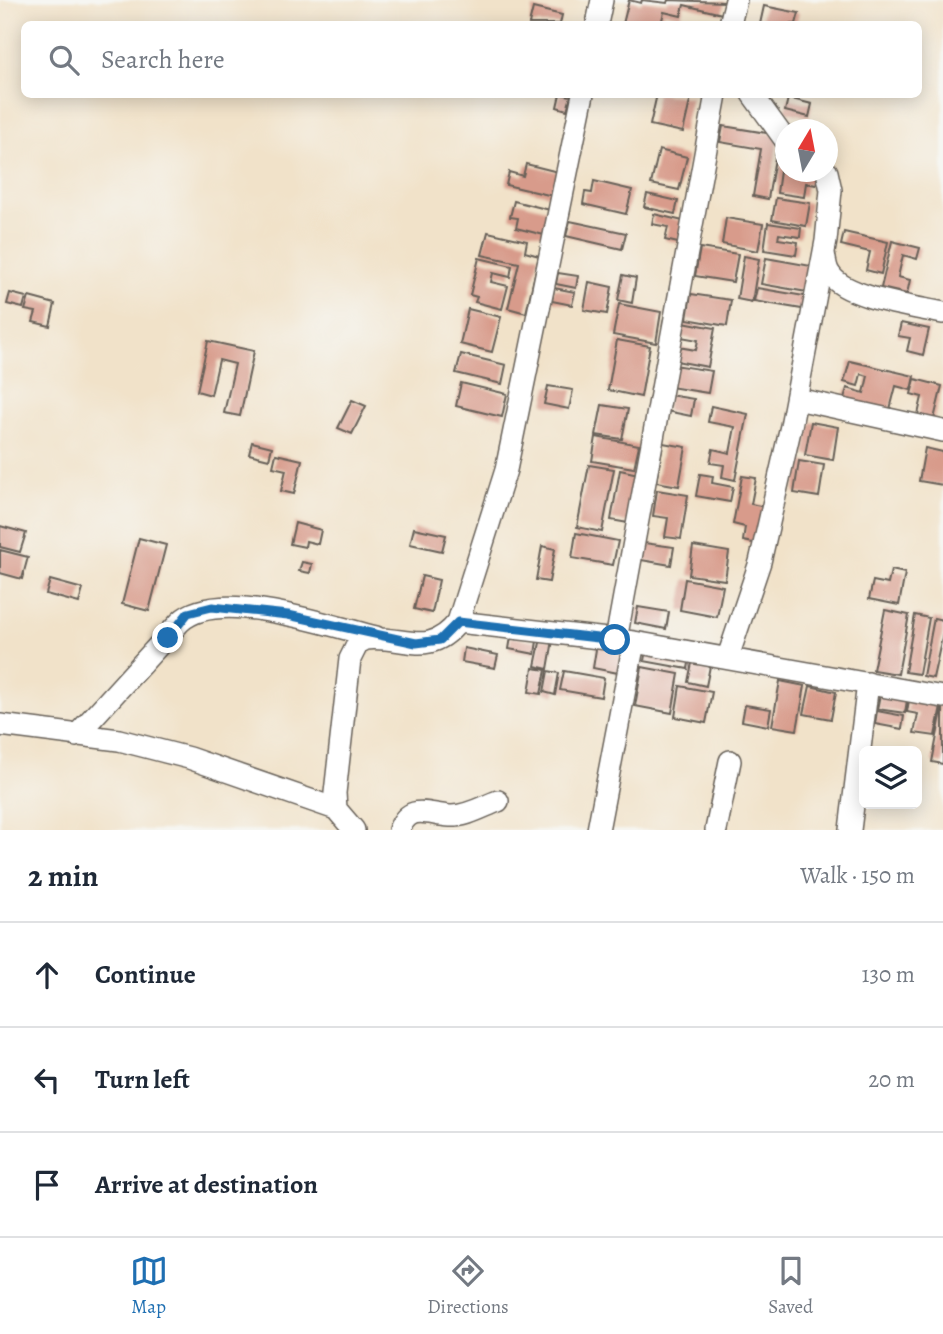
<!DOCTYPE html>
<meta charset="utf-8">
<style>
:root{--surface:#fff;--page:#f6f6f7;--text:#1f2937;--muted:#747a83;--line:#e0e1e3;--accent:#1f6fb2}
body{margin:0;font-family:Alegreya,serif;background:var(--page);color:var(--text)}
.controls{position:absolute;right:21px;bottom:21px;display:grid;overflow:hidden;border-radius:10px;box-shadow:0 4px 18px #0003}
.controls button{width:63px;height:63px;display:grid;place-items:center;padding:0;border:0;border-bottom:2px solid var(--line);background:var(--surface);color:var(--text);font:35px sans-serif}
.compass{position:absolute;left:775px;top:119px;width:63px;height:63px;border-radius:50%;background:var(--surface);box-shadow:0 4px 18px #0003;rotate:10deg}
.stop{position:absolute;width:21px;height:21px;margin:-16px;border:5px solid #1f6fb2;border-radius:50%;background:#fff}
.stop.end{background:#1f6fb2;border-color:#fff;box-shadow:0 2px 7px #0008}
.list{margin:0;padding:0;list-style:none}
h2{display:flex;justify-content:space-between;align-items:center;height:91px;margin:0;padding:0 28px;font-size:30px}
h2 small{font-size:23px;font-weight:400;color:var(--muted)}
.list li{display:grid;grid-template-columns:46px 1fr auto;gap:21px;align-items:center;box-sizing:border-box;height:105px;padding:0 28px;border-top:2px solid var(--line)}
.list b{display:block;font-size:26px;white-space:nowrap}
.list em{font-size:23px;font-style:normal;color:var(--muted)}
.icon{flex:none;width:38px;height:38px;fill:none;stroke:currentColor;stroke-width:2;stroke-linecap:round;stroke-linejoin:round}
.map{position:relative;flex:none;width:943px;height:830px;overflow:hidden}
.search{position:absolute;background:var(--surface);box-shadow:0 4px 18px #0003;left:21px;right:21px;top:21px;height:77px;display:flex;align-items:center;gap:18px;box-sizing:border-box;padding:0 24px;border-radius:10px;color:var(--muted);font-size:26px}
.sheet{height:406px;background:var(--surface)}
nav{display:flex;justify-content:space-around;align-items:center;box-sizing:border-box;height:98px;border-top:2px solid var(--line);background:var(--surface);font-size:19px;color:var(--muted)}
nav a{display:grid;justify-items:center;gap:4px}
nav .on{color:var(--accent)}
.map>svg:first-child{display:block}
.building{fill:#d89b8b}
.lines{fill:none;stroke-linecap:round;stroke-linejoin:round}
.minor-casing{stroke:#676159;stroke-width:24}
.minor{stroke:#fff;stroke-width:21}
.route{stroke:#1f6fb2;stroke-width:9}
</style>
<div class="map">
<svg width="943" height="830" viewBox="0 0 943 830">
<rect width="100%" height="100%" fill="#f6f6f2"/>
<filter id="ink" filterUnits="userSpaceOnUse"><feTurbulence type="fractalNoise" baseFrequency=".0143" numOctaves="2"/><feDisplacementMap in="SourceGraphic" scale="14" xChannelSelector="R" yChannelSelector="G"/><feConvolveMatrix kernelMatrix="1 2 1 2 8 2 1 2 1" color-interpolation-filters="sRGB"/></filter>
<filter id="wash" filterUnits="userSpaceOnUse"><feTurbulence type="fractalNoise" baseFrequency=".00686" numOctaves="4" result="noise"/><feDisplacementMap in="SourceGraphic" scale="28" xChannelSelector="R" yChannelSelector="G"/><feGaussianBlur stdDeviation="1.57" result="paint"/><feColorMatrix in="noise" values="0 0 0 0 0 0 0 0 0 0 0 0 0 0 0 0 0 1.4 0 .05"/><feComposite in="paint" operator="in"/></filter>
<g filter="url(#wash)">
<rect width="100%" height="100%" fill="#f1e2c9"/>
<g id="blocks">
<!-- building -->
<path class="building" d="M629,0L641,3L642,0L667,3L668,0L725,2L722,14L684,5L681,16L664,12L661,24H623Z
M764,6L799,13L796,24H760Z
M533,8L562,15L560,24H529Z
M560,94L571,96L567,110L557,107Z
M657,94L691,97L683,132L650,125Z
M788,98L812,104L809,117L785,111Z
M723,126L779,135L768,199L753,196L761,149L720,142Z
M659,150L687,157L679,190L651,184Z
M526,164L558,172L553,196L506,185L509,172L523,176Z
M781,164L786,165V172H819L816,185L806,183L804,197L777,193Z
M594,181L632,190L626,214L583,204L585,192L592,193Z
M647,194L678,201L675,214L644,207Z
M776,198L810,203L806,226L772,220Z
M514,201L550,210L544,235L516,228L518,218L510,217Z
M654,214L683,221L678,243L665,240L668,227L652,224Z
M726,218L763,224L758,251L722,244Z
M570,221L626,233L622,249L566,236Z
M768,223L801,228L800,237L779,234L778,239L798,242L796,255L764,250Z
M488,232L527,241L525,252L539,256L526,313L508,308L519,263L482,255Z
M844,232L888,242L881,274L866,270L870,252L841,245Z
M892,241L920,248L917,259L903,255L898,277L910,280L907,294L881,288Z
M700,248L738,254L733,282L695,276Z
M744,256L759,259L752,302L737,299Z
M479,258L512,266L510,277L493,273L491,282L508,286L502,309L475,302L477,297L470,295Z
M766,258L811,266L807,292L761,284Z
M558,273L578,276L576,288L556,284Z
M623,275L636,278L632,303L618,300Z
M589,282L612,287L607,314L584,310Z
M554,288L575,292L572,305L552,301Z
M757,288L810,297L808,310L754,301Z
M10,293L26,297L23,308L7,304Z
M691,294L731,300L727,326L687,319Z
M29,297L55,304L50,326L33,322L36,312L25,310Z
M619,304L661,312L656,343L613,335Z
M468,309L501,317L492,352L460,344Z
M683,322L715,328L708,367L676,361L678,347L696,350L698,340L681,337Z
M901,323L929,329L923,355L907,351L910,338L898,336Z
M617,340L650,346L641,397L608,390Z
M208,341L254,351L240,416L224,413L235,364L219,360L211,395L197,391Z
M461,354L506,365L502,384L456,373Z
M850,361L914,376L911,390L896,386L889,413L843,402L847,388L864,393L868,376L861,374L858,386L844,382Z
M674,365L712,371L708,393L670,387Z
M915,379L942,386L933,423L917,419L922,397L911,394Z
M461,383L507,394L502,417L456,406Z
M548,386L573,390L569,409L544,404Z
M669,395L694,399L691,416L666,411Z
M352,400L366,406L352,434L338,428Z
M602,405L628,409L622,439L596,435Z
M711,406L748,414L735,480L722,477L724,465L710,463L713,449L730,453L735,427L708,422Z
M811,422L838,427L833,460L805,455Z
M596,437L639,445L634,468L592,461Z
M252,442L272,447L269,459L249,454Z
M663,443L686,447L679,486L656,482Z
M925,448L943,452V485L919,481Z
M276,454L302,460L294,494L281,491L286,470L273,467Z
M799,461L824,465L819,497L794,493Z
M589,465L614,469L602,532L577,527Z
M620,470L643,475L634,524L611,520Z
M700,474L713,476L712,483L733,487L730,502L696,496Z
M742,476L756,478L751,504L765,507L758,544L743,541L745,527L733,524Z
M657,490L688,495L681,539L665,537L668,518L653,516Z
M295,523L321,530L318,544L306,541L305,547L290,544Z
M0,526L26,533L20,552L0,547Z
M414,528L446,535L442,551L410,544Z
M576,533L618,541L613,565L572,558Z
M139,538L166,545L149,611L122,604Z
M644,543L674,547L671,565L641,560Z
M542,546L555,549L549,582L536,580Z
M693,546L729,552L725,580L689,575Z
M0,550L28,557L22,579L0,573Z
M302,562L312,564L310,573L299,571Z
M891,570L905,573L899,605L869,599L873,581L888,584Z
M422,576L439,580L432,613L414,609Z
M685,579L723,586L717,617L680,610Z
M50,580L83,589L79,603L46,594Z
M638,607L669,612L666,629L635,623Z
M885,610L909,615L898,674L873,670Z
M915,615L929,618L919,674L905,672Z
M934,618L943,620V633L933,678L923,676Z
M511,637L537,641L535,654L509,649Z
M541,638L553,640L548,669L535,666Z
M597,643L623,648L618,673L593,668Z
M464,648L498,655L495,668L462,662Z
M646,648L690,657L688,669L644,661Z
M693,658L711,661L706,686L688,682Z
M642,667L679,674L672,713L635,706Z
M533,668L546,670L541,694L529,692Z
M548,671L559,673L555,695L544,692Z
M564,671L604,678L601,697L560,690Z
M780,681L805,686L797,730L772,726Z
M680,686L712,692L706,723L675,717Z
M810,686L836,692L831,719L804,714Z
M880,695L907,700L905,713L877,709Z
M909,700L941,706L935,736L914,733L918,714L907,712Z
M745,705L771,709L768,726L742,721Z
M942,710H943V764L932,762Z
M877,711L904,716L902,729L875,724Z"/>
</g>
</g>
<g filter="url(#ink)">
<use href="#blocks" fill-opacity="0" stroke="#676159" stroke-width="2"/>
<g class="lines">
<!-- minor casing -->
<g class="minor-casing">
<path id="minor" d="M597,24L602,0
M730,24L736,0
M752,94L786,141
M824,253C825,259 826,269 830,274C845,298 916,307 943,313
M797,399L943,431
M458,622L634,642L943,697
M616,640L716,94
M728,657L760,562L791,426L826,241L831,190L827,172
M0,725L119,740L189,758L336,809
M76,736L180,622C217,586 330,626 376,637
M354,830L336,809L335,793L350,659L358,643L366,639C404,635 429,659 458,622L506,470L583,94
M399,830C410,802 428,815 450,816C466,817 484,806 498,801
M598,830L634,642
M716,830L730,761
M850,830L868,683"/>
</g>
<!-- minor -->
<use href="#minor" class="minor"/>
</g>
</g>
<g class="lines" filter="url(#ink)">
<!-- route -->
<path class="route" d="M168,638L188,613L212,607L288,615L416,643L440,640L458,622L615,640"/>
</g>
</svg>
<div class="controls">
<button><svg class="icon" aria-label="layers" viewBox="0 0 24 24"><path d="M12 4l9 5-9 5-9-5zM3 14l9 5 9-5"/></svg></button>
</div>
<svg class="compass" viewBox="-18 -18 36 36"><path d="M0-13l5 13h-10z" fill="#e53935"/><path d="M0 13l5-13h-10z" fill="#747a83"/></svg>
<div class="stop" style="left:615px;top:640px"></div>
<div class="stop end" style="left:168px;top:638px"></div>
<div class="search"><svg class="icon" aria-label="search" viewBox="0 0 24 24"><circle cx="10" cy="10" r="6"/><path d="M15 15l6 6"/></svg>Search here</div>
</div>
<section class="sheet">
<h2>2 min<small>Walk · 150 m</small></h2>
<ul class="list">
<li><svg class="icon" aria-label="ahead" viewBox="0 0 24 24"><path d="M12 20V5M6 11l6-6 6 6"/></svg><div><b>Continue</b></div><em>130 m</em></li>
<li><svg class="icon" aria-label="left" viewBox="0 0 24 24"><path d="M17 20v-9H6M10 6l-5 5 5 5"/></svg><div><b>Turn left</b></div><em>20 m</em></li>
<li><svg class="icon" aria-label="arrive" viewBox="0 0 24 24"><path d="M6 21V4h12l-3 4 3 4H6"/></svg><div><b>Arrive at destination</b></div></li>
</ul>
</section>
<nav>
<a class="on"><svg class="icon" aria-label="map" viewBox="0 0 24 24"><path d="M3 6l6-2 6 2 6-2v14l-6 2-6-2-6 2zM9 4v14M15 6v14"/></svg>Map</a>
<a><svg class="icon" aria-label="directions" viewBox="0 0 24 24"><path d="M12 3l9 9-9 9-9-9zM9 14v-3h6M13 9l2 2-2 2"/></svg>Directions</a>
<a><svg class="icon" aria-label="saved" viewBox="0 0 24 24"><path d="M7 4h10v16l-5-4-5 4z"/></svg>Saved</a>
</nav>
